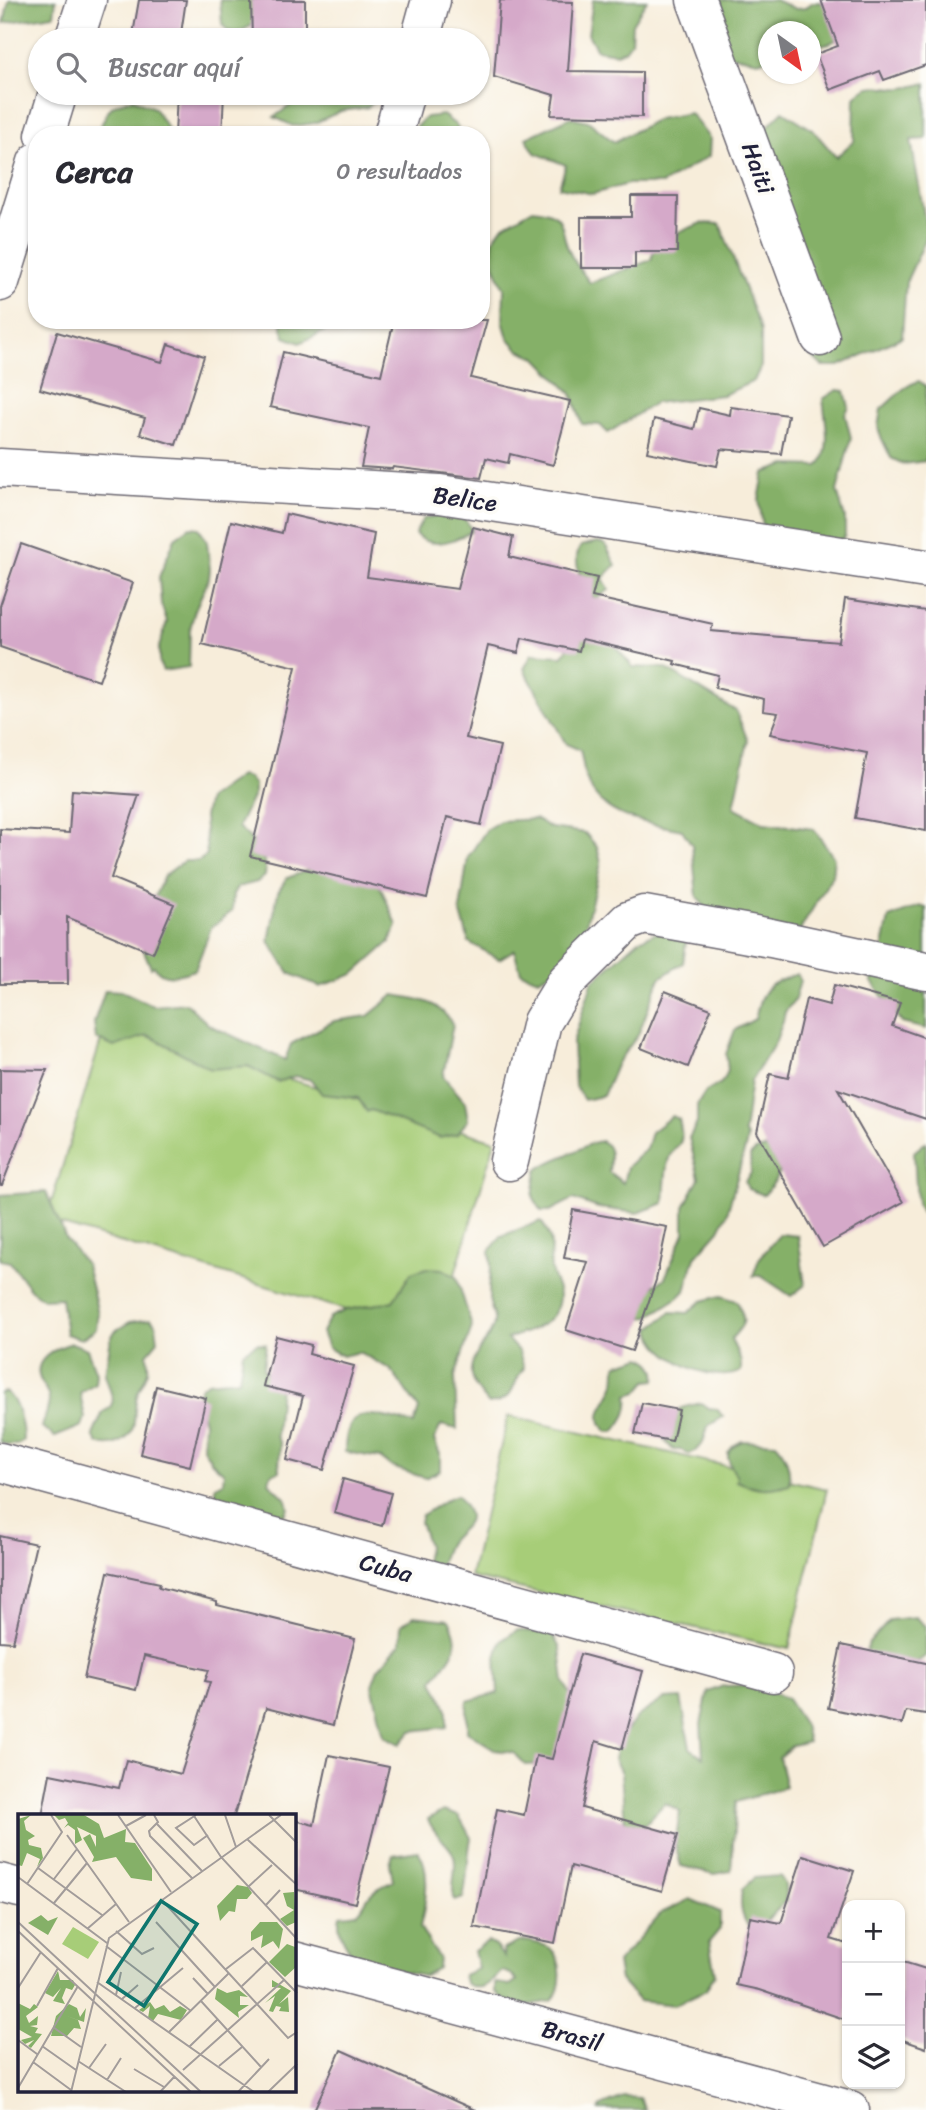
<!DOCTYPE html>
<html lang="es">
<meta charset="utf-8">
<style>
:root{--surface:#fff;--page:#f2f2f3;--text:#2b2b33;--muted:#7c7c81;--line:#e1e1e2}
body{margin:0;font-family:Sriracha,sans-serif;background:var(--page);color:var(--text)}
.controls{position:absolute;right:21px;bottom:21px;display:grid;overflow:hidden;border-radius:14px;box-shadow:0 2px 5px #0004}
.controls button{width:63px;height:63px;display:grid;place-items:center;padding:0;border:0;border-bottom:2px solid var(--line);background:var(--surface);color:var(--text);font:35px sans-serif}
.compass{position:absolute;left:758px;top:21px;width:63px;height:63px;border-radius:50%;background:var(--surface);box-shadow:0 2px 5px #0004;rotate:147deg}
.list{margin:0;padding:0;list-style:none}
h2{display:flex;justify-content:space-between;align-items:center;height:91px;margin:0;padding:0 28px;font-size:30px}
h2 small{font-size:23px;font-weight:400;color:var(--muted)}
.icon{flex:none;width:38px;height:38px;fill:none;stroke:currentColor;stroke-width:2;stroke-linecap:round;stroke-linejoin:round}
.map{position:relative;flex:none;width:926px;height:2110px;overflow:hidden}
.search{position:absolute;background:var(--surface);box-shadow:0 2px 5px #0004;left:28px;top:28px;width:462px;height:77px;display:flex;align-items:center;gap:18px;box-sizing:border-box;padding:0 24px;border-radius:38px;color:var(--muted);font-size:26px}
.panel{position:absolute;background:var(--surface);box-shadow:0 2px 5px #0004;left:28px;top:126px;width:462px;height:203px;border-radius:28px}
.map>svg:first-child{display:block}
.green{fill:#a7cd78;stroke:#64785a;stroke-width:2}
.forest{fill:#85b068;stroke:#546952;stroke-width:2}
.building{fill:#d5a9c9}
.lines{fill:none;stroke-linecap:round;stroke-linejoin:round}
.street-casing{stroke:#6d6973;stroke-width:41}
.street{stroke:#fff;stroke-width:38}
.labels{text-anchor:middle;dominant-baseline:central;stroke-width:7;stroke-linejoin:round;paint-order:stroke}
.street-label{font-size:24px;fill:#22223b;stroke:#fdfcf7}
.inset-road{fill:none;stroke:#a29c9a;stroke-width:2}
.view{fill:#0f766e;fill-opacity:0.15;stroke:#0f766e;stroke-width:3.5}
.inset-edge{fill:none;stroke:#22223b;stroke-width:3.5}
</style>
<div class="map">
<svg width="926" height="2110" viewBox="0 0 926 2110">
<rect width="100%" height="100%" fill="#fdfcf7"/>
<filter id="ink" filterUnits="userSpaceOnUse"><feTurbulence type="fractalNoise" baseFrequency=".0143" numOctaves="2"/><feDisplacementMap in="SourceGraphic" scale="14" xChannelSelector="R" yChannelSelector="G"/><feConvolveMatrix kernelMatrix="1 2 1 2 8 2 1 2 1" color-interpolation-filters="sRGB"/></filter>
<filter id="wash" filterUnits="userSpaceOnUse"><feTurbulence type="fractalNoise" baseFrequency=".00686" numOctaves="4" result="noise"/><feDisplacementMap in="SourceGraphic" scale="28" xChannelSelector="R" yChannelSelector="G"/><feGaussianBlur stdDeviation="1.57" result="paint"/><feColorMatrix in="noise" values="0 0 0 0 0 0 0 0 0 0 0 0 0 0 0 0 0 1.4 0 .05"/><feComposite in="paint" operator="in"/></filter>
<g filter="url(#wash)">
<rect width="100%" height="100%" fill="#f7edda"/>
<!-- green -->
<path class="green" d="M106,1024L495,1141L436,1337L46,1220Z
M508,1416L827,1489L789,1649L470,1577Z"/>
<!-- forest -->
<path class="forest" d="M9,0H56L54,15L4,23Z
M220,0H303L237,33L228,31L222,24Z
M593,0H647L632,24L631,42L625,50L616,53L597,50L588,34Z
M695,0H775L796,9L805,8L813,2L831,3L837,39C828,46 821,45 811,43L810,32H768V58L758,61L711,51Z
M926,83V139L911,140L926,226V239L906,282L902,337L839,366H822L797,342L780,277L759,135L783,111L813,130L836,157L854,141L855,97C873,78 882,90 903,88C911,87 919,85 926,83Z
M308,93H383L368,107L341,111L315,123L293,126L274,117Z
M134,99L154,108L168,129L166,135H102L99,130C109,107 109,104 134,99Z
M690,113L710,139L709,156L662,184H628L593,194L559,187L566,165L535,153L526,138L571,117L588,121L614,142L658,119Z
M443,115L458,127L457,135H407L426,117Z
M533,209C572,213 557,230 571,255C576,265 584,274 590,283L651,260L656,245L669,236L702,223L720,224L761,331V366L754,381L723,395L655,403L608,433L600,425L582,424L572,394L536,357L519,350L508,338L503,321L504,288L491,259L493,240L502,227Z
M282,320H339L334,327L300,343L285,337L282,329Z
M919,381L926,386V461L903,464L891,458L880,435L878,427L881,409C895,398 902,386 919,381Z
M837,390L845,391L849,407L845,414L851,438L837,491L845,518V536L839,543L763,528L759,500L764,473L786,465L818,466C833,451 825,419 823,399Z
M447,512C460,513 467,519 472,531C455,541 431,550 415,534L423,519Z
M190,527L199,528L207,542L210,569L209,578L195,610L190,629L189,667L163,671L159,663V647L167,622L161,604L159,577L175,538Z
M597,542L605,544L616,565L603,578L609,590L595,600C583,586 570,561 581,546Z
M601,630L633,667L665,668L736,711L748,741L734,807L764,823L814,829L834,858L832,876L796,937L728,936L697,897L692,845L682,830C650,823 607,820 590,787C584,777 583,762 580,750L566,744L524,669L532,654L563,656L571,642Z
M240,776L248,778L254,785V793L238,827C254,841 268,853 265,876L257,882L238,887L233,894L232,911L211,928L195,970C180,974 164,982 154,966L151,968L144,951V935L153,900L164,876L184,861H199L207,855L204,817L208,799Z
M535,819L551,828L585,833L597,847L601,863L580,948L568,964L538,979L521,972L514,950L499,959L469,942L460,910L468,857L487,829L500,821Z
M334,860L377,879L397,925L390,942L354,974L320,987L289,973L269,941L278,892L287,878Z
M920,906L926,908V1029L902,1023L872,982V964L882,950L889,918Z
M675,924L687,936L683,963L660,978L638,1035L617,1063L603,1096L584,1100L575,1086L573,1042L592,982L639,940Z
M797,974L800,981L795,999L785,1012L783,1021L775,1043L751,1081L744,1133L747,1137L746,1145L727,1214L719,1230L695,1257L685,1291L679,1297L648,1317L631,1319L630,1303L665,1278L684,1233V1207L699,1178L689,1138L697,1123V1105L706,1091L720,1084L725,1078L728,1070L726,1054L735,1030L755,1019C763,986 766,985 797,974Z
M105,990L122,991L154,1006L186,1003L209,1025L285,1060L291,1044L334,1021L368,1016L394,995C422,1000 435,999 453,1024L443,1076L465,1102L468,1120L457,1134L440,1138L371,1110L367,1112L358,1098L322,1094L311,1080L295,1076L278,1082L248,1066L211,1069L148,1035L114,1047L96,1039L94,1022Z
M672,1116L679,1119C687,1154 674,1139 668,1161C665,1174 665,1189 664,1203L638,1213L598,1208L573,1199L550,1211H541L533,1196L537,1170C548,1162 557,1159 569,1154C581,1149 589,1142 602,1141C613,1149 610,1159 609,1172L623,1183L627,1167L646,1149L651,1132Z
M926,1142V1219L917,1204L914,1152Z
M778,1145L787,1159C779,1173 775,1184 764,1195L748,1189L745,1181L751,1173L750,1156L755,1151Z
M46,1192L66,1239L86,1265L98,1313L96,1329L81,1339L66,1334L61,1298L43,1299L30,1289L10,1262L0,1260V1195Z
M541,1221C557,1244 548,1245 551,1269C552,1278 559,1287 559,1296C558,1326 530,1330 507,1339L519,1352L524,1368C510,1385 518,1399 489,1404C467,1379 464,1369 485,1342C488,1337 494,1328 494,1322C495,1313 488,1304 489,1295C489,1277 493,1271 490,1251L501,1236Z
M780,1234L798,1236L805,1285L791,1296L761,1276H753L759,1259Z
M426,1268L443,1269L457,1278L472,1327L455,1376L457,1429L441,1425L434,1440L440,1454V1471L425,1478L392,1467L380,1458L345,1452C345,1399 378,1416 414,1424L419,1409L390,1369L359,1352L343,1356L328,1348L322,1332L330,1317L346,1310L393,1301L411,1273Z
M721,1296L737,1301C746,1322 747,1322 731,1339L741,1361V1371C717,1386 653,1358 651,1328L671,1312L688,1313L702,1301Z
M151,1319L156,1325L158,1341L147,1354C147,1359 149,1366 148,1371C146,1379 139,1387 137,1396C132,1415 140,1434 118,1443C110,1446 105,1446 97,1443L93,1435L103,1412L110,1408L113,1400L105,1374L111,1338L115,1331L130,1322Z
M72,1343L87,1349L96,1373L95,1383L80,1393L85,1418L82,1426L55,1437L42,1427C44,1419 49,1408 49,1400C49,1393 43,1385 40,1379C32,1360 55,1348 72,1343Z
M257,1343L266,1344L263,1369L280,1386L276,1436L280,1444L279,1471L271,1474L269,1482L287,1500L289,1508L285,1515L277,1518L232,1505L215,1495V1486L223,1482L224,1473L212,1462L203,1448L204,1421L198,1405L200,1388L207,1382L239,1379L243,1352Z
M641,1357C651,1361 658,1368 656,1380L647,1381L638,1392L628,1395C630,1411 625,1418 615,1431L607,1432C589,1413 611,1401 615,1382C616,1377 616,1370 616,1365Z
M6,1392C18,1401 23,1425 23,1440L17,1445H8L0,1442V1393Z
M701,1403L708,1408L717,1409L723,1417L708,1426C704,1440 703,1449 689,1454L681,1450H673L662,1437C672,1409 673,1409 701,1403Z
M742,1441L776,1443C786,1453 791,1469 789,1484C766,1491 758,1489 736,1481L737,1477C727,1460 721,1451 742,1441Z
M457,1495C478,1522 469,1520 450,1541C444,1548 444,1559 438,1567L425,1562L428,1546L420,1522L422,1515C434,1509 445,1498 457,1495Z
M414,1616L449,1620C465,1648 450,1657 433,1680L447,1709V1727L411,1731L400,1744L384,1736L372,1685L378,1669L400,1644L401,1625Z
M915,1617L926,1627V1656L917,1662L866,1652L869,1643L890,1620Z
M517,1630L552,1634L560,1648L564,1682L580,1713L574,1747L544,1764L526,1765L514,1753L496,1750L467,1732V1701L498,1693L496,1657L501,1641Z
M756,1685L787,1699L804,1725L808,1742L792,1746L779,1757L786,1787L736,1802L731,1871L715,1874L681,1866L675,1845L680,1811L665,1803L641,1828L625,1823L621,1773L614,1759L618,1742L638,1716L664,1699L681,1698L690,1748L703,1757L701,1724L708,1692L723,1686Z
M443,1811L459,1816L471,1838C467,1857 468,1879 463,1898L455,1901C449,1887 458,1871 454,1856C451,1845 433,1835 428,1819Z
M418,1851C432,1869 425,1907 420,1927L439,1959L438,1968L423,1976L351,1962L352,1954C344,1942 336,1930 340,1915C364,1913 357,1914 369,1896C374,1889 386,1885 393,1881L390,1864L393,1855Z
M780,1876L785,1884L786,1901L761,1926L750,1928C740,1916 740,1904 742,1889L754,1878Z
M690,1899L720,1912V1929L709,1942L715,1974L706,1990L674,2005L639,2001L620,1980L617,1963L661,1913Z
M528,1941C535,1943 544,1944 550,1948C564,1960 563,1988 552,2001C528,2005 513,2012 495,1991V1983L510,1985L517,1980L511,1974L502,1971C491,1983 481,1994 465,1983L463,1975L478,1969L474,1951L488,1942L495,1946L504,1957L503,1949L519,1942Z
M623,2097L640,2098L645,2110H599L601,2106Z"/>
<g id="blocks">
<!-- building -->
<path class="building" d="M139,0H186L180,40H132Z
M251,0H305V40H252Z
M500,0L573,2L568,71L642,72V117L551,115L554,95L494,77Z
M821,0H926V65L884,80L880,71L830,90L816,54L838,46Z
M177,93H224L222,135H175Z
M253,93H306V97L253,96Z
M631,196H678L677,252H635V268H581V217H631Z
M394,320H487L471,378L570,401L553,465L510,454L508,463L486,458L481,478L393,467L392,469L361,467L369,428L270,407L283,352L381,375Z
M57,332L162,362L168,344L204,356L176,445L140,434L145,418L40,389Z
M731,407L788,415L781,454L721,449L717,466L647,452L654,419L694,429L699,408L730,415Z
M286,514L374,534L367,577L457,589L473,527L513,537L509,557L597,578L592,597L713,624L711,631L839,642L845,599L926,611V831L855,818L867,753L770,734L778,713L763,711L764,699L715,688L718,675L674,664L675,661L582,639L579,651L522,638L518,653L488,646L466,738L500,746L481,825L447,817L427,898L250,856L296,667L202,644L231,521L282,533Z
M21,544L133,583L99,681L0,647V606Z
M72,790L139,795L111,878L174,904L153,953L67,917L68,984H0V829L69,833Z
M834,985L900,1003L892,1026L926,1038V1119L838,1089L903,1202L823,1247L757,1132L770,1074L788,1078L806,999L829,1005Z
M665,991L711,1009L688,1067L641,1048Z
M0,1069L47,1070L2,1185H0Z
M573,1210L667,1227L656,1280L632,1351L566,1330L588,1262L564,1258Z
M276,1336L311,1345L309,1354L354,1366L324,1470L287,1460L303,1396L263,1386Z
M156,1386L206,1398L190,1466L140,1454Z
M642,1403L679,1410L672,1441L635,1434Z
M343,1479L391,1493L382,1526L334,1513Z
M0,1536L36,1544L13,1642L0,1641Z
M108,1572L160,1583L159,1587L217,1602V1605L355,1639L333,1725L266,1708L234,1816H42L50,1774L119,1788L126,1760L181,1774L210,1682L205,1681L209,1670L144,1656L136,1690L84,1678Z
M841,1645L926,1663V1714L906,1711L902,1724L828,1708Z
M580,1654L643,1671L622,1749L596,1741L582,1808L678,1835L662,1891L571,1866L555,1943L474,1927L497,1809L524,1815L536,1756L552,1759Z
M329,1755L389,1767L355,1903L294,1889V1820L314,1825Z
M803,1855L854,1871L831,1939L847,1944V2020L759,1990L736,1985L750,1917L781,1923Z
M900,1961L926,1969V2048L900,2039Z
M341,2050L475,2110H314Z"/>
</g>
</g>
<g filter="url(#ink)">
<use href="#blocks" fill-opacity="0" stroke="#6d6973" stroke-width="2"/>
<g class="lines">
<!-- street casing -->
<g class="street-casing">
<path id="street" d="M696,0L820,337
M74,40L87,0
M420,40L431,0
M45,135L58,93
M393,135L405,93
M0,282L37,162
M0,468L440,494L926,569
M509,1161L542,1022L567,981L628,921L644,915L771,938L926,971
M0,1462L773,1673
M0,1883L19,1888
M294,1961L850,2110"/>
</g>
<!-- street -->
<use href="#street" class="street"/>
</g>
</g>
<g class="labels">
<!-- street labels -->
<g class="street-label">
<text transform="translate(758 168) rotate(70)">Haiti</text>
<text transform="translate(465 499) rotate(8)">Belice</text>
<text transform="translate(386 1568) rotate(15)">Cuba</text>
<text transform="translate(572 2036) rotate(15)">Brasil</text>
</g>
</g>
<!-- overview -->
<g transform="translate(18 1814)">
<rect width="278" height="278" fill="#f7edda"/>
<path d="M55,113L81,128L70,145L44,130Z" fill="#a7cd78"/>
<path d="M13,1L6,7L8,16L17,22L10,26L11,31L23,34L25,44L19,53L22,45L9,39L4,52L0,51V5ZM36,1H66L81,10L86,24L108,15L107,28L117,29L134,55V67L113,64L98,43L74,48L76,43L65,24L72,20L78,33V22L59,13L64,26L57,30V16L50,11L46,14L50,9L47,4L41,6ZM219,71L230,73L234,79L229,85H219L217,98L211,97L202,107L199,92ZM276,78L278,108L269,112L262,105L276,96L269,92L265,79ZM23,101L30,107L40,103L30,121L10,109ZM242,108H259L265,115L261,135L255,127L243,134L245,121L233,127V118ZM269,130L277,133L278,153L267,163L251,148ZM40,157L42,166H55L57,171L51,181L54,176L48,174L44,184L47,190L35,187L43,174L35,183L27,179ZM254,166L273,177L261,190L270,183L271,198L261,197L263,193L258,192L255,198L251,197L257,182L247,189L263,174L254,173ZM199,174L209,179L221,176L230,183L222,182V191H231L220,198L221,204L197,185ZM132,188L137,195L146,191L152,198L162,192L169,196L163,206L140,200L135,207L130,204L132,192L125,198L121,196ZM0,189L12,195L16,190L20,193L8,202L11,209L20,202L19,211L12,212L20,214L17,219L24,220L13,234L10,232L16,226L7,230L3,226L14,223L0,215ZM51,190L59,194L62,203L68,194L66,208L46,201L60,206L63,215L56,214L49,222H33L38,202Z" fill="#85b068"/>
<path class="inset-road" d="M100,1L153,78M136,1L140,8L131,17L132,22L174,64M178,1L158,14L176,31L190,21M207,1L218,33M251,1L279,29M176,2L203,43L279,125M139,10L184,57M108,12L128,1M49,21L111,108M229,25L279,71M20,54L84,101M0,63L89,129M36,65L59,35M9,70L44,18L33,1M230,73L254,51M143,85L270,224L279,218M36,89L69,49M247,92L262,76M0,108L183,278M138,108L197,173M69,115L98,90M0,117L173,278M98,117L124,140L136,134M88,132L173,197M208,155L235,134L279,179M175,164L190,180M79,168L236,278M224,172L249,148M0,174L23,138M98,181L103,158M104,185L120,171M183,187L243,253M19,192L40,154M117,194L165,154M35,213L63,233M151,218L211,159M0,226L19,240M24,232L58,256M171,233L200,205M60,247L108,278M15,248L53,276M201,252L224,233M71,254L88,230M116,255L146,273M165,256L266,166M89,266L103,244M0,274L60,172M53,278L91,124L263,1M142,278L157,262M220,278L251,245M250,278L279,250"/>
<path class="view" d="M143,87L179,110L126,192L90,168Z"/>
<rect width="278" height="278" class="inset-edge"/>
</g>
</svg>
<div class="controls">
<button>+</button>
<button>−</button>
<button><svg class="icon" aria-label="layers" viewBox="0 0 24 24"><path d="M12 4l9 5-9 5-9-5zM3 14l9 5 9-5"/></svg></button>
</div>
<svg class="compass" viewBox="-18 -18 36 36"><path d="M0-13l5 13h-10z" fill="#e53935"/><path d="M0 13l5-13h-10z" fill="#7c7c81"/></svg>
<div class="search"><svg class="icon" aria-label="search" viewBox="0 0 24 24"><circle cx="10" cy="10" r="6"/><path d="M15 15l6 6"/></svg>Buscar aquí</div>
<section class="panel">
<h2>Cerca<small>0 resultados</small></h2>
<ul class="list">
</ul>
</section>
</div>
